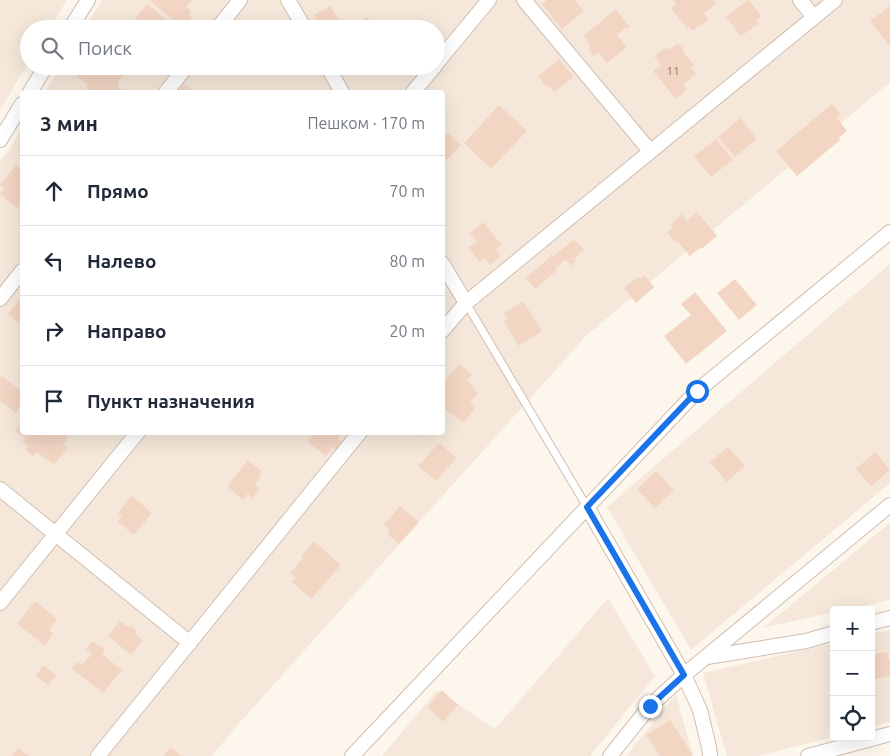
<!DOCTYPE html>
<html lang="ru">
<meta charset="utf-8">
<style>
:root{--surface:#fff;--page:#f6f6f7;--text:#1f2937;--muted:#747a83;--line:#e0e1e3}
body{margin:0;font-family:Ubuntu,sans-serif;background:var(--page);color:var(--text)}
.controls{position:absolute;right:15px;bottom:15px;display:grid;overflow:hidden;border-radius:5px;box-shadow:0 5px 20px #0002}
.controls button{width:45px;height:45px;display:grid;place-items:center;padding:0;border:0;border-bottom:1px solid var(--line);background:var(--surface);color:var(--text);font:25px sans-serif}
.stop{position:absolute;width:15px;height:15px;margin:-11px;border:4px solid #1a73e8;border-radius:50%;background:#fff}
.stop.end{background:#1a73e8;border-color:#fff;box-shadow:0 1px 5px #0008}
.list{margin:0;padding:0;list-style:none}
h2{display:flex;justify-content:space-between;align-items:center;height:65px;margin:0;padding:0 20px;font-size:21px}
h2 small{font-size:16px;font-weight:400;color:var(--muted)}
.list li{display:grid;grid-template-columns:32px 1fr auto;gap:15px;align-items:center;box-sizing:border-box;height:70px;padding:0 20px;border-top:1px solid var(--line)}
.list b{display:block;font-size:19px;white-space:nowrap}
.list em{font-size:16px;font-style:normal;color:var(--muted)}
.icon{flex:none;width:28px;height:28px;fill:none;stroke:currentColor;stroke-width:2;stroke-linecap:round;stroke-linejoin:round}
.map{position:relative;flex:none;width:890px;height:756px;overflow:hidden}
.search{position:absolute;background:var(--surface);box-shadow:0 5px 20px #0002;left:20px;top:20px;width:425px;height:55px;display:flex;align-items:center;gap:12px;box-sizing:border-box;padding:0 18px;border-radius:28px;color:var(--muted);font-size:19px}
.panel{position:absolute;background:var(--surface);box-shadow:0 5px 20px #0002;left:20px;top:90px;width:425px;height:345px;border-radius:5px}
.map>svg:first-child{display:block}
.residential{fill:#f5e8da}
.building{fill:#f3d5c3}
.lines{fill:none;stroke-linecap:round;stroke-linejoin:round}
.service-casing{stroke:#d1beb0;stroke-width:9}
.minor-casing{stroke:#d1beb0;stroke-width:16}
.service{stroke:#fff;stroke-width:7}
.minor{stroke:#fff;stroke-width:14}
.route{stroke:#1a73e8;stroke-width:6}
.labels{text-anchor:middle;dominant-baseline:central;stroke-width:4;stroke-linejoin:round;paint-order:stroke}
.number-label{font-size:12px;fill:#987a6a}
</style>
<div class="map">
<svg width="890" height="756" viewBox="0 0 890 756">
<rect width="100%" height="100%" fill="#fdf6ec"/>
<!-- residential -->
<path class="residential" d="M0,0H67L49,29H29V62L0,110Z
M102,0H890V82L841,123L847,131L839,138L840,140L797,176L789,167L713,230L717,236L701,249L699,248L690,256L686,252L650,282L654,287L636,303L631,298L586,336L234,729L212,756H0V161L10,149L22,128V432H442V92H45L61,66H436V29H84Z
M890,264V483L691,650L607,507Z
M890,523V600L846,610H834V612L763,628Z
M608,598L655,676L590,756H382L437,690L495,729Z
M890,630V722L871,727V634Z
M834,643V737L758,756H727L703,673Z
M676,694L693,756H626Z"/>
<!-- building -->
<path class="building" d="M149,0H192L186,7L191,11L189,15L192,17L188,22L186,20L181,26Z
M547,0H575L584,11L562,29L542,4Z
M673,0H713L716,4L704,13L709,19L692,31L689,27L687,28L671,8L676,4Z
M748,0L762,16L756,21L758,24L741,36L726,17Z
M147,4L178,29H134L130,26Z
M330,6L342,25L336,29H322L314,15Z
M890,6V46L870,21Z
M616,9L630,27L627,29L625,28L617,35L627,47L607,63L598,52L594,56L588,49L591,46L583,36Z
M366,17L382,29H358Z
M678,43L685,51L683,52L695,66L691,68L696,74L683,85L687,90L676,99L653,71L661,65L654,56L666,47L669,50Z
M559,59L574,77L554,92L548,85L546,87L538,76Z
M80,66H115L124,74L118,82L119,84L117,86L125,92H91L86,88L88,85L76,76L82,69L79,67Z
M184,84L195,92H178Z
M832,104L841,115L837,118L847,131L838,138L840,140L797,176L776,151Z
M499,105L527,131L491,169L464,143Z
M740,118L757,139L735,157L718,137Z
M448,133L461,145L442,165V139Z
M716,139L733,160L711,177L694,156Z
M16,165L22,170V204V203L17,208L0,194L4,188L0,185Z
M697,212L717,236L701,249L700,248L690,256L677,241L675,242L667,232L673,228L670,225L682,214L687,221Z
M483,222L502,245L496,250L501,256L490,265L484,258L480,262L468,248L477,241L470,233Z
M574,239L584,250L574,259L576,261L571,266L566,259L555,269L557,270L535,289L526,278L552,255L553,257Z
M644,275L654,287L636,303L624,288L638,277L640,279Z
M735,279L757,305L739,320L717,293Z
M695,292L727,331L686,364L664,336L691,315L681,304Z
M22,296V326L8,314Z
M523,301L542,331L519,346L503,321L508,318L504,313Z
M459,364L472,374L467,381L475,388L474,390L478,393L470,402L476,407L463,423L442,407V385Z
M2,376L22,392V404L16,413L0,401V379Z
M22,422V432H65L64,434L68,438L63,444L68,448L54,465L37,452L33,456L25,450L28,446L22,441L25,438L15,431Z
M308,432H342L343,433L338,439L346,445L340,453L333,447L326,456L308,442L313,436Z
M439,443L456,458L436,481L418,466Z
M728,447L745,466L727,482L710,462Z
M875,452L890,470L871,486L856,469Z
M248,460L262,472L259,474L261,476L255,484L260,489L252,498L247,494L243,500L227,486Z
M656,471L674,490L655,508L637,489Z
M132,496L152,513L134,535L118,522L122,516L118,513Z
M400,506L419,522L399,544L387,534L390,530L384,525Z
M314,541L341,565L311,599L292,582L296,578L290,573L303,558L301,556Z
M35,601L57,619L49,630L53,633L45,646L17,624Z
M120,621L128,627L130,625L137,631L135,634L143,640L131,655L108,636Z
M92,641L98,646L100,645L105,649L102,654L122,670L103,693L72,669L77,662L82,665L92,654L86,649Z
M887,652L888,659L890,658V676L871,680V655Z
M44,665L56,675L48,685L35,676Z
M442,690L458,705L443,722L427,707Z
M670,720L693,755L691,756H660L646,735Z
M171,747L181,756H163Z
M18,748L29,756H12Z"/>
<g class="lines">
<!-- service casing -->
<g class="service-casing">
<path id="service" d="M466,303L587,507"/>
</g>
<!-- minor casing -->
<g class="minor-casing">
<path id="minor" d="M288,0L305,29
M524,0L650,151
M800,0L814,17
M70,29L88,0
M217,29L240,0
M436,64L489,0
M327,66L342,92
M30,92L46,66
M166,92L187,66
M413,92L435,66
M0,140L22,104
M442,263L466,303
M0,299L22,271
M442,331L466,303L835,0
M0,489L190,643
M587,507L684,675L700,710L709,747L710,756
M0,603L138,432
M871,623L890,618
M707,657L806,641L834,633
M98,756L360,432
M352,756L697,391L890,232
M610,756L650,706L684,675L890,505
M808,756L890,734"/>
</g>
<!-- service -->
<use href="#service" class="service"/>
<!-- minor -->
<use href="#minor" class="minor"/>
</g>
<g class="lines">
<!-- route -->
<path class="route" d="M650,706L684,675L587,507L697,391"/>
</g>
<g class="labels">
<!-- number labels -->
<g class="number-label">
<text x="673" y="70">11</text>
</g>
</g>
</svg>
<div class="controls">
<button>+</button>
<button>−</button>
<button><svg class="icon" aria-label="locate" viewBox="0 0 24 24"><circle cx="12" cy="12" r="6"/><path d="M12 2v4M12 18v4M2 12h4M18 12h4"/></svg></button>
</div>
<div class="stop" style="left:697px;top:391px"></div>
<div class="stop end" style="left:650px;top:706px"></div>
<div class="search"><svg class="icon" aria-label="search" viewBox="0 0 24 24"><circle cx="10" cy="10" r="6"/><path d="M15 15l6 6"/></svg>Поиск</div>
<section class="panel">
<h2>3 мин<small>Пешком · 170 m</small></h2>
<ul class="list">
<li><svg class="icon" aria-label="ahead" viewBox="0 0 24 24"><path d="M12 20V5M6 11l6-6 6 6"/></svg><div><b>Прямо</b></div><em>70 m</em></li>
<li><svg class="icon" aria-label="left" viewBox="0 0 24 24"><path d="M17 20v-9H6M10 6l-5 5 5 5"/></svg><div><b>Налево</b></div><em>80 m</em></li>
<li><svg class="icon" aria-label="right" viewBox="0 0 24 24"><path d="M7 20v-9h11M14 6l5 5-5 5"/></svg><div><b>Направо</b></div><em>20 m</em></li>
<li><svg class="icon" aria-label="arrive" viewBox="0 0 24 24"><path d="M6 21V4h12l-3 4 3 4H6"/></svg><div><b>Пункт назначения</b></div></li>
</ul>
</section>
</div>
